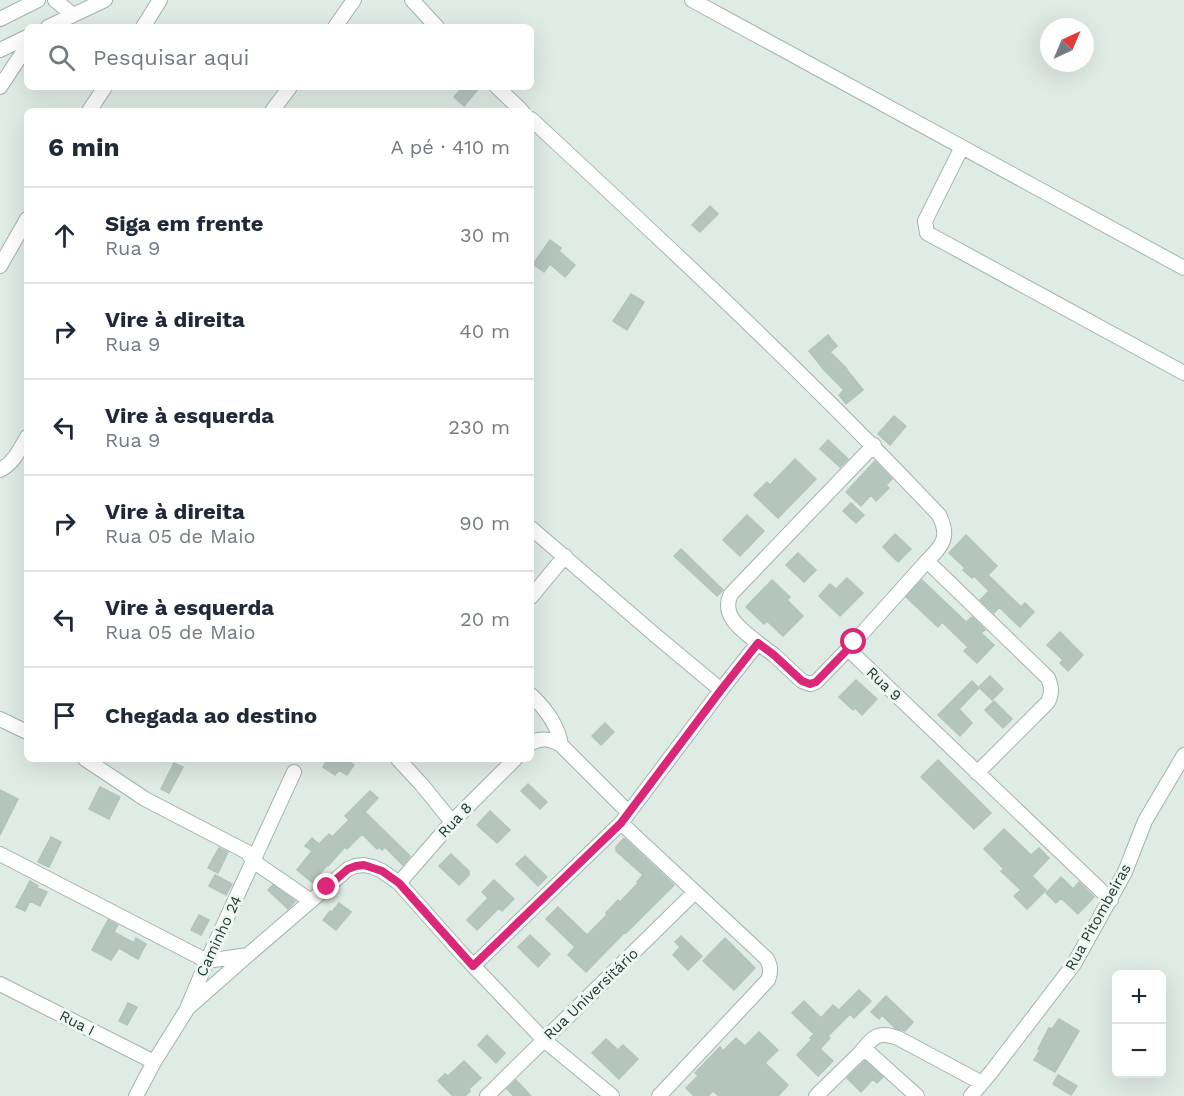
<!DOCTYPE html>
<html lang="pt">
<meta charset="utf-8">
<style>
:root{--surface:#fff;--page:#f2f2f3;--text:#1f2937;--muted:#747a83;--line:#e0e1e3}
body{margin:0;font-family:"Work Sans",sans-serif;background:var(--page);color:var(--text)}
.controls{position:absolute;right:18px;bottom:18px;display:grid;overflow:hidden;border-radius:9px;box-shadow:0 6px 24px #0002}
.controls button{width:54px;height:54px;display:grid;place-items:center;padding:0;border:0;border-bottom:2px solid var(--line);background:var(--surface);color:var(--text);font:30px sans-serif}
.compass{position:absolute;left:1040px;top:18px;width:54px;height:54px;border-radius:50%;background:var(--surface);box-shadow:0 6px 24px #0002;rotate:44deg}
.stop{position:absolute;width:18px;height:18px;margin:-14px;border:4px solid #db2777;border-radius:50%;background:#fff}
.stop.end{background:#db2777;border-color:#fff;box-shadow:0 2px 6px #0008}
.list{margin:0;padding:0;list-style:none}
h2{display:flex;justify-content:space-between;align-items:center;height:78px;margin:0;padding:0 24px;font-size:26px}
h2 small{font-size:20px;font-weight:400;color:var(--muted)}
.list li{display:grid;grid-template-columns:39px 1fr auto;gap:18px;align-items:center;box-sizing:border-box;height:96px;padding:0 24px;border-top:2px solid var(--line)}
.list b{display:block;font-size:22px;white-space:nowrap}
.list p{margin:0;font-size:20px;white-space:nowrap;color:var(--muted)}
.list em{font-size:20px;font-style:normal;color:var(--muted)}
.icon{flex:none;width:33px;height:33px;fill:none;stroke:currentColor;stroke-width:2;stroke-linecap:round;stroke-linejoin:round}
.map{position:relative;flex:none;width:1184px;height:1096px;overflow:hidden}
.search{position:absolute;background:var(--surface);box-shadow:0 6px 24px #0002;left:24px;top:24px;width:510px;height:66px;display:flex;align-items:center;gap:15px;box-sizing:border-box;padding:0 21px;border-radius:9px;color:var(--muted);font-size:22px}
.panel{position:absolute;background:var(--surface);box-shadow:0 6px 24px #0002;left:24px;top:108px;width:510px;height:654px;border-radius:9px}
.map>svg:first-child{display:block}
.building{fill:#b4c5be;stroke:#b1c4bc;stroke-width:1.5}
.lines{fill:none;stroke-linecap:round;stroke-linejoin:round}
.minor-casing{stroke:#a2b3ac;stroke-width:16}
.minor{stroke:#fff;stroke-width:14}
.route{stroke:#db2777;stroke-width:8}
.labels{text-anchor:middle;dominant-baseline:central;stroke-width:6;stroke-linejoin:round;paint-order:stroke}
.street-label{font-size:15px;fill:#203b32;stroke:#eff7f3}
</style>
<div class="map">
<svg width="1184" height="1096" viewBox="0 0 1184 1096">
<rect width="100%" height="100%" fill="#dfebe5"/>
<!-- building -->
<path class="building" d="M463,87H480L464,106L454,97Z
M710,206L718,214L700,232L692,225Z
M550,240L561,248L559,251L575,265L565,277L550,264L544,272L533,264Z
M631,294L644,302L627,330L613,321Z
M828,335L837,346L830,352L847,369V370L863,390L846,404L839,395L844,390L825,371L809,351Z
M894,416L906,426L890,445L878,434Z
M828,440L848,459L840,467L820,449Z
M795,459L816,479L778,518L754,495L767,482L770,485Z
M875,461L892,479L886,485L889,488L876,501L871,495L861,506L846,492Z
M851,503L864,515L856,523L843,511Z
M747,515L764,531L740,556L723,540Z
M895,534L911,549L898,562L883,547Z
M966,535L997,566L988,575L1021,607L1025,603L1034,612L1020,627L999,607L994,613L980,600L989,591L974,576L972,578L963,570L965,568L949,553Z
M681,549L723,590L717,596L674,556Z
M798,553L816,570L804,582L786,565Z
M847,578L863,593L840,616L819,596L830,584L836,589Z
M772,580L790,597L787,600L803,616L783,636L767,621L764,624L746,607Z
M922,580L966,622L972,617L985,630L981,633L994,645L977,663L964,651L968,647L942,622L938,627L906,597Z
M1060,632L1083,655L1068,671L1060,663L1063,660L1047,645Z
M990,676L1003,689L992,700L979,687Z
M856,680L877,699L862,715L855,708L853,710L839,697Z
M972,681L979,688L959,709L972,723L960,736L938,715Z
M994,701L1012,719L1003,728L985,710Z
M605,723L614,732L601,745L592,736Z
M323,759H346L354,765L347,775L339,770L335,775L323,767L326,761Z
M938,760L991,813L974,829L921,777Z
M174,763L183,767L169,793L161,789Z
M528,784L547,802L540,809L521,791Z
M100,787L120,797L109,819L89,809Z
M0,790L18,799L0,835Z
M370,791L378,798L365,812L410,856L403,865L385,847L382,850L379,847L377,849L362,834L347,849L345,847L328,866L327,865L313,883L297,870L312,851L305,846L312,838L319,844L329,834L332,837L349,820L345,816Z
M490,811L510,830L497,843L477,825Z
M1004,829L1031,855L1039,848L1049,858L1032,876L1046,890L1027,909L1014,896L1021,890L1001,871L1004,869L984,849Z
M51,837L61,842L49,867L38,862Z
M623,839H625L674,885L626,933L625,932L586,972L568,955L575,947L546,919L558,907L587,935L607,915L606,913L618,900L620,902L638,883L637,882L643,875L616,851V847Z
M219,848L228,852L218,873L208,868Z
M451,854L469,871V875L459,885L439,866Z
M525,856L547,877L538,886L516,864Z
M215,875L232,884L226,895L209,886Z
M1061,877L1073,889L1079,882L1094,897L1078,914L1061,898L1056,903L1046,893Z
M494,880L514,899L502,911L499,908L477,930L467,920L488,898L482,892Z
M30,881L38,886L37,888L47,892L40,906L30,901L25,911L16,907Z
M273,885L295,901L288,909L268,890Z
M339,903L351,912L336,930L323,920L330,911L332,912Z
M199,915L209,920L201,935L191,930Z
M108,920L118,925L114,932L134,943L136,938L146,944L138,959L119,948L111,960L92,950Z
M530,935L550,954L538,967L518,947Z
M681,936L702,956L688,970L673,955L680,947L675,942Z
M725,938L755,968L734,990L703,961Z
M859,990L871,1001L854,1018L850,1014L828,1036L830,1038L820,1049L833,1061L818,1076L797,1055L812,1039L810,1038L814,1034L792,1013L804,1001L821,1018L833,1005L839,1010Z
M886,996L913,1022L905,1031L895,1028L882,1015L879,1019L871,1012Z
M128,1003L137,1007L127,1025L119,1021Z
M1059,1019L1079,1031L1055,1072L1034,1060L1040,1050L1038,1049L1049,1028L1052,1029Z
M759,1032L778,1050L765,1063L788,1085L778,1096H719L713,1091L708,1096H694L686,1088L698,1076L695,1073L720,1047L723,1051L736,1038L745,1046Z
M487,1035L505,1053L496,1063L478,1045Z
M606,1039L618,1050L623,1045L638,1059L619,1079L592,1053Z
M464,1061L481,1078L469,1089L470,1091L465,1096H453L438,1081L445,1074L448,1076Z
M865,1061L883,1077L877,1083L873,1079L861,1092L847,1078Z
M1058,1075L1077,1086L1071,1095L1053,1084Z
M516,1080L531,1096H514L507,1089Z"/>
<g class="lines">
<!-- minor casing -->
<g class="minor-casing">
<path id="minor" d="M55,0L73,15
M412,0L437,27
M692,0L1184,268
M0,19L38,0
M48,27L105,0
M143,27L160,0
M335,27L354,0
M0,50L27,37
M0,87L27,46
M497,87L522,111
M89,111L105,87
M272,111L290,87
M531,119C670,248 809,377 939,515C950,537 943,545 927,561L848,649
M962,147L925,221L927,233L1184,373
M0,266L27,219
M0,470C13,464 20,449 27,437
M531,528L655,635L721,690
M927,561L1048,678C1052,688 1052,693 1048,702L977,773
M531,597L565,556
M758,643C742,630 720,616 731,594L874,445
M531,695C546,709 558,725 561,745
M0,719L27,732
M531,743C542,737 551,739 561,745L628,812
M85,759L145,799L247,852L253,861L311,901
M398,759L422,785L452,822
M621,823L767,959C771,967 771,972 768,980L659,1096
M0,854L207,961L248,955L348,869L355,866L364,865L373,867L382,871L399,883L463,955L544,1040L612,1096
M399,883L452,822L515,759
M473,966L621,823L721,690L758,643L774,655L802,681L810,684L816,682L848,649L1111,900
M0,984L154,1062
M189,1007L248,955
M859,1054C873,1038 876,1030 898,1038L982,1083
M136,1096L154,1062L186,1011L207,961L294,772
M487,1096L695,892
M816,1096L859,1054L867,1051L917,1096
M971,1096L992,1071L1074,964L1125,872L1145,821L1184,755"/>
</g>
<!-- minor -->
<use href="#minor" class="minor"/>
</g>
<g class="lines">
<!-- route -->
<path class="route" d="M327,887L348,869L356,866L364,865L382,871L399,883L473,966L621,823L721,690L758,643L774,655L802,681L810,684L816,682L848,649L854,642"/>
</g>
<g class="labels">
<!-- street labels -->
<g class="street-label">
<text transform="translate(884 684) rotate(44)">Rua 9</text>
<text transform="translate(455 820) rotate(-47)">Rua 8</text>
<text transform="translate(1098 917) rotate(-61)">Rua Pitombeiras</text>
<text transform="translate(219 936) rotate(-65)">Caminho 24</text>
<text transform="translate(591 994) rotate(-44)">Rua Universitário</text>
<text transform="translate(77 1023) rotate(27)">Rua I</text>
</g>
</g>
</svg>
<div class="controls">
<button>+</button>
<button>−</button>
</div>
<svg class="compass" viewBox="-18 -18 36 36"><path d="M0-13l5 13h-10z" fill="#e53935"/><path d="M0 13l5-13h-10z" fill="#747a83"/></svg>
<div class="stop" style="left:854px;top:642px"></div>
<div class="stop end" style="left:327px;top:887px"></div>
<div class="search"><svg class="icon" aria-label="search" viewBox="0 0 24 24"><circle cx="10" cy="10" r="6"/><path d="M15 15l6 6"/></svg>Pesquisar aqui</div>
<section class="panel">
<h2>6 min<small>A pé · 410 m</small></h2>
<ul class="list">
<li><svg class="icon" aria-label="ahead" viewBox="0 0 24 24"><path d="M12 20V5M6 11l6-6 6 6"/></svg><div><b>Siga em frente</b><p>Rua 9</p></div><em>30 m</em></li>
<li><svg class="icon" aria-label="right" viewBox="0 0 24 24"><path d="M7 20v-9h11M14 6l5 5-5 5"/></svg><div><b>Vire à direita</b><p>Rua 9</p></div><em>40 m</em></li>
<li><svg class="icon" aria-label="left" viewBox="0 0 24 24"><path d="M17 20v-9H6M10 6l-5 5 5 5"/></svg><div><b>Vire à esquerda</b><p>Rua 9</p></div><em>230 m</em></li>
<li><svg class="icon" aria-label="right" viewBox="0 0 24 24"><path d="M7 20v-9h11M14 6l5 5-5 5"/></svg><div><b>Vire à direita</b><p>Rua 05 de Maio</p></div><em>90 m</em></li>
<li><svg class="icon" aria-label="left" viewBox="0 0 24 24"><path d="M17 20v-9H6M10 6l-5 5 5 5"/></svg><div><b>Vire à esquerda</b><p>Rua 05 de Maio</p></div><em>20 m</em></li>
<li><svg class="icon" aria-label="arrive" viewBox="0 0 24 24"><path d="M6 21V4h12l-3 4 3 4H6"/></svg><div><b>Chegada ao destino</b></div></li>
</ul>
</section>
</div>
